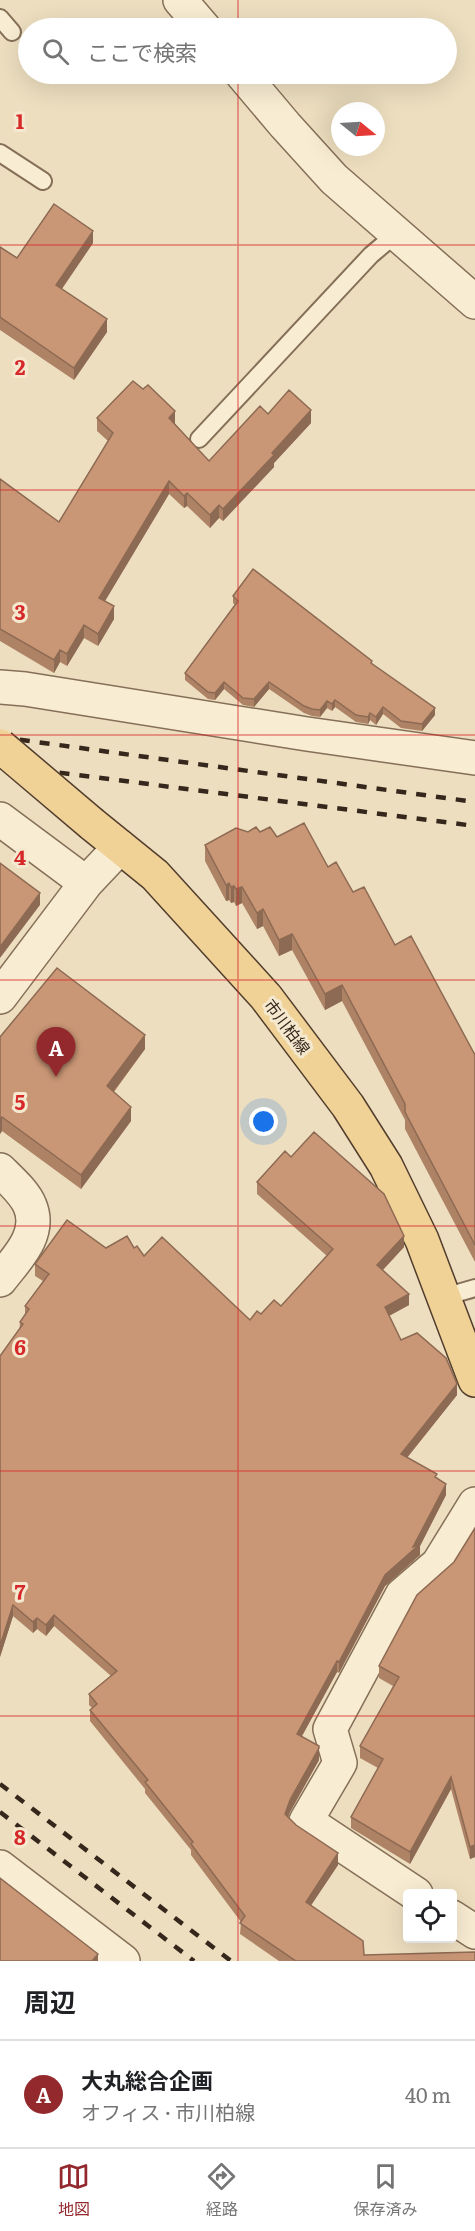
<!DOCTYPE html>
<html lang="ja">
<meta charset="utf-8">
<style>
:root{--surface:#fff;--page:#f2f2f2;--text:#202124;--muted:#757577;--line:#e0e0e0;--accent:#93292d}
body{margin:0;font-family:Literata,"Noto Sans JP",serif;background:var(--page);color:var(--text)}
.controls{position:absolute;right:18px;bottom:18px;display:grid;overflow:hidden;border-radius:6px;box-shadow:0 6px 24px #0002}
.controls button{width:54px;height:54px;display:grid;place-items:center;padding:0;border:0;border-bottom:2px solid var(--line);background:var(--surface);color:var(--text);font:30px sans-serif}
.compass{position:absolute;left:331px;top:102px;width:54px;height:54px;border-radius:50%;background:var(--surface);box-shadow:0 6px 24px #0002;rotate:108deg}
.you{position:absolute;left:264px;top:1122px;width:21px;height:21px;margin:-15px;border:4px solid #fff;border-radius:50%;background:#1a73e8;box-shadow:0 0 0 9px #1a73e833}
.badge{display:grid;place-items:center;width:39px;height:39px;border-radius:50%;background:var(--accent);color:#fff;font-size:20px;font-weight:700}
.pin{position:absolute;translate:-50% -50px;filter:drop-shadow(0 2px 3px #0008)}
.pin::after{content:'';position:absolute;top:32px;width:21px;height:18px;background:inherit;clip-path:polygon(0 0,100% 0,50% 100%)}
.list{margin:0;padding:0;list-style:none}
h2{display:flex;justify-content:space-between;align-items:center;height:78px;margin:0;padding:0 24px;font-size:26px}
h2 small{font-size:20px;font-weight:400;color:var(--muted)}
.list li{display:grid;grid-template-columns:39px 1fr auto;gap:18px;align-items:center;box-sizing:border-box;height:108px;padding:0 24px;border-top:2px solid var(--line)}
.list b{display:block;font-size:22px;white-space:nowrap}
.list p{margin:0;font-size:20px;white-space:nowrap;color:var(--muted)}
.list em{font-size:20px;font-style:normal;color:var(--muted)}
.icon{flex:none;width:33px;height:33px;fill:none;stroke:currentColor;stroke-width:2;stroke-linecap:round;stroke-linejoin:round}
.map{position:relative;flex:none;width:475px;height:1961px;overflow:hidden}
.search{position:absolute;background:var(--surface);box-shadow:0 6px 24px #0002;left:18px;right:18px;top:18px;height:66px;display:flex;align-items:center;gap:15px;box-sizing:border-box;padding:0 21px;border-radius:33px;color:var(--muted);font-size:22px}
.sheet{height:186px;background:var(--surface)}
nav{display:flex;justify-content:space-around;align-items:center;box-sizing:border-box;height:84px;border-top:2px solid var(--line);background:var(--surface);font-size:16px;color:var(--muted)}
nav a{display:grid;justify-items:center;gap:3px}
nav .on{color:var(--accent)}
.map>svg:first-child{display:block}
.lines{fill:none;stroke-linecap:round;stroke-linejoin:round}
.lane-casing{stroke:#856f58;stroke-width:20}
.street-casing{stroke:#856f58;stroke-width:36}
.primary-casing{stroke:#523d2d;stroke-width:36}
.lane{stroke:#f8ecd2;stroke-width:16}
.street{stroke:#f8ecd2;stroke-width:33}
.primary{stroke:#f0d297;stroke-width:33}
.rail{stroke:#35271c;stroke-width:4.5;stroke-dasharray:10 10;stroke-linecap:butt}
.primary-bridge-casing{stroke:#523d2d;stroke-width:36;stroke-linecap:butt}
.primary-bridge{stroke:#f0d297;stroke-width:33}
.wall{fill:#ae8265}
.shaded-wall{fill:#8d6a53}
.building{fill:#ca9776;stroke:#8d6a53;stroke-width:1.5}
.grid{fill:none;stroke:#d62828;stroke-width:1.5;stroke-opacity:0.55}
.labels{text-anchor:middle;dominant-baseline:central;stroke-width:6;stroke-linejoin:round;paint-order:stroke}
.street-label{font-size:16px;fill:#35271c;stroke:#f4e8cf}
.grid-label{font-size:20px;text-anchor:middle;font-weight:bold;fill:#d62828;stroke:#f4e8cf;stroke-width:6;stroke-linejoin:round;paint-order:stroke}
</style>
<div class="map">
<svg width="475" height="1961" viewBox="0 0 475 1961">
<rect width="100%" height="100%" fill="#eddebf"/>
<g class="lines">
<!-- lane casing -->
<g class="lane-casing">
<path id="lane" d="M0,18L12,32
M0,153L43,181
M199,439L371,255L397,233
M444,1297L475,1288"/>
</g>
<!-- street casing -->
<g class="street-casing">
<path id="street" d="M180,0L204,28
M242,74L285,125L334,179L475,302
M0,687L25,689L307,734L475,758
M0,819L86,883
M0,997L86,883L120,847
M0,1170C10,1180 25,1193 30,1206C42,1235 16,1259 0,1280
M0,1867L123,1961
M416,1894L306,1821L340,1763L330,1729L402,1595L438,1564L475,1504
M452,1917L475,1932"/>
</g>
<!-- primary casing -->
<g class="primary-casing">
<path id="primary" d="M92,824L155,875L266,997L348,1106L386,1166L422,1240L475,1380"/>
</g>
<!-- lane -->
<use href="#lane" class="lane"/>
<!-- street -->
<use href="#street" class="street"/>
<!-- primary -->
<use href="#primary" class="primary"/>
<!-- rail -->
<path class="rail" d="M0,737L475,802
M0,765L475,826
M0,1784L231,1961
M0,1812L194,1961"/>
<!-- primary-bridge casing -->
<g class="primary-bridge-casing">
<path id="primary-bridge" d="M0,746L92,824"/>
</g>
<!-- primary-bridge -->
<use href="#primary-bridge" class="primary-bridge"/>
</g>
<!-- wall -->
<path class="wall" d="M93,243L62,289L107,332L74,380L0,330V247L17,258Z
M268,414L311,423L274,463V467L223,521L219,518L210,528L187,506L184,508L169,494L105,601L114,619L98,646L84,638L67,666L60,662L54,673L0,641V479L59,522L108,441L97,431V418L175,423V424L209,461Z
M233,596L372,664L435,715L422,731L401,728L383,714L376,725L370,720L368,724L356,722L335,707L332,711L327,708L320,717L312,716L304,713L269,689L254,707L243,705L224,689L215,700L208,699L185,680V673L235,605L233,603Z
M248,832H260L277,837L328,867L353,892L395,945L475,1055V1262L405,1129V1120L342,1001L325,1010L292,950L279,956L263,926L257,929L242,903L236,906L234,902L231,903L229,900L226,901L205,861V845Z
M0,1037L145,1049L114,1092L131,1121L81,1189L2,1131L0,1134Z
M257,1182L404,1247L383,1270L409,1305L389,1316L401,1340L457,1395L407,1458L437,1479L446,1495L420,1546V1555L385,1586L339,1673L337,1672L302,1736L319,1760L290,1812L288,1817L296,1825L338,1865L311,1905L364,1955L475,1961H279L240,1934L241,1922L191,1855V1850L145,1793V1789L90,1721V1710L92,1708L89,1705V1694L111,1676L54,1626L46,1636L37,1629L33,1633L13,1616L0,1657L20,1322L25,1315V1306L43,1281L35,1276V1264L106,1248H134L144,1256L250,1320L261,1314L281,1306L327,1256L257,1194Z
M475,1528V1857L470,1859L451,1789L410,1864L351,1828V1817L378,1768L360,1758V1746L393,1686L379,1678V1666L454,1562Z"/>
<!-- shaded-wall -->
<path class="shaded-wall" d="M93,231V243L56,297V285Z
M107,319V332L74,380V368Z
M311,410V423L274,463V467L223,521V509Z
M175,411V423L169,431V418Z
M169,481V494L99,611V598Z
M187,493V506L184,508V496Z
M219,505V518L210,528V515Z
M114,606V619L98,646V634Z
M84,625V638L67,666V654Z
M60,650V662L54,673V660Z
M224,682V689L215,700V693Z
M269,682V689L254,707V699Z
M335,700V707L332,711V704Z
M327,701V708L320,717V710Z
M383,707V714L376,725V717Z
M435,708V715L422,731V724Z
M370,713V720L368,724V717Z
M229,883V900L226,901V885Z
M234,886V902L231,903V887Z
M242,887V903L236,906V889Z
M40,893V905L0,958V947Z
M263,909V926L257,929V913Z
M292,934V950L279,956V940Z
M342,985V1001L325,1010V994Z
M145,1035V1049L107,1100V1086Z
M131,1107V1121L81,1189V1175Z
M2,1117V1131L0,1134V1120Z
M404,1236V1247L377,1276V1265Z
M409,1294V1305L385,1318V1307Z
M457,1384V1395L401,1465V1454Z
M446,1484V1495L420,1546V1555L385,1586L339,1673V1662L385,1575L413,1547Z
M13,1605V1616L0,1657V1646Z
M54,1615V1626L46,1636V1625Z
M37,1618V1629L33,1633V1622Z
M337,1661V1672L297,1745V1734Z
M319,1748V1760L290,1812L285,1825V1814L290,1800Z
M451,1777V1789L410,1864V1852Z
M475,1845V1857L470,1859V1847Z
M338,1853V1865L306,1913V1902Z
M98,1954V1961H92Z"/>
<!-- building -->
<path class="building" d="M54,204L93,231L56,285L107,319L74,368L0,317V247L17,258Z
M133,381L143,389L148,385L175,411L169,418L209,461L260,406L268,414L289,390L311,410L272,453L274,455L223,509L219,505L210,515L187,493L184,496L169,481L99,598L114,606L98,634L84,625L67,654L60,650L54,660L0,629V479L59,522L113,433L97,418Z
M253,569L372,661L371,663L435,708L422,724L401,721L383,707L376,717L370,713L368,717L356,715L335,700L332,704L327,701L320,710L312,709L304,706L269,682L254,699L243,698L224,682L215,693L208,692L185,673L238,601L233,596Z
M304,823L328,867L336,862L353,892L364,887L395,945L411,936L475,1055V1245L405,1112V1104L342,985L325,994L292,934L279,940L263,909L257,913L242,887L236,889L234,886L231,887L229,883L226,885L205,845L236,828L248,832L256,827L260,832L270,827L277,837Z
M0,863L40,893L0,947Z
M57,968L145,1035L107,1086L131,1107L81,1175L2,1117L0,1120V1037Z
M314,1132L384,1194L404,1236L377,1265L409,1294L385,1307L401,1340L417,1333L446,1358L457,1384L401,1454L437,1474L435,1477L446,1484L413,1547L420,1544L385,1575L339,1662L337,1661L297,1734L319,1746V1748L290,1800L285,1814L296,1825L338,1853L306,1902L363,1941L364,1955L475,1952V1961H296L240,1923L245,1916L191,1844L193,1842L145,1782L148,1780L90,1710L97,1704L89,1694L117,1671L54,1615L46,1625L37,1618L33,1622L13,1605L0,1646V1356L23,1324L20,1322L29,1309L25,1306L49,1274L35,1264L67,1220L106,1248L127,1236L134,1248L137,1246L144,1256L162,1237L250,1320L257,1311L261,1314L274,1300L281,1306L333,1249L257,1182L285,1151L291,1157Z
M475,1528V1845L470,1847L451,1777L410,1852L351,1817L383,1759L360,1746L399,1677L379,1666L417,1595L454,1562Z
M0,1878L98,1954L92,1961H0Z"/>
<!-- grid -->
<path class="grid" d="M238,0V28M238,74V1961M0,245H475M0,490H475M0,735H475M0,980H475M0,1226H475M0,1471H475M0,1716H475"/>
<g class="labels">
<!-- street labels -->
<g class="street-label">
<text transform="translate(288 1026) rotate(53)">市川柏線</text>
</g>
</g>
<g class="grid-label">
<text x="20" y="129">1</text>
<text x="20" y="375">2</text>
<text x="20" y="620">3</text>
<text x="20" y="865">4</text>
<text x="20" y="1110">5</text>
<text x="20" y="1355">6</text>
<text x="20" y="1600">7</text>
<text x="20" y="1845">8</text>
</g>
</svg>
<div class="controls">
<button><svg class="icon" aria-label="locate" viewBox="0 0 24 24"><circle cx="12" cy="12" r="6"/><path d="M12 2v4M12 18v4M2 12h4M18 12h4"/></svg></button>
</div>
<svg class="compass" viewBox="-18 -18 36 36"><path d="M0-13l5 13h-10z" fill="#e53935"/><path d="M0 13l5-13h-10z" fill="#757577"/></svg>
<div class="you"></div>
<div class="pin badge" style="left:56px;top:1077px">A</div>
<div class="search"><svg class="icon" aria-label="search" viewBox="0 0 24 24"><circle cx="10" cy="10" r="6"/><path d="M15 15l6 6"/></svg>ここで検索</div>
</div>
<section class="sheet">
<h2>周辺<small></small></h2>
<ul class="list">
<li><span class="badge">A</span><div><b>大丸総合企画</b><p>オフィス · 市川柏線</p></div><em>40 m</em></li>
</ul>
</section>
<nav>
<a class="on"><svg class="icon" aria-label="map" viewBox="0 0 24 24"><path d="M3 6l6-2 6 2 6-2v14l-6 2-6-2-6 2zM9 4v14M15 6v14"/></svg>地図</a>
<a><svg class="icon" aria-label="directions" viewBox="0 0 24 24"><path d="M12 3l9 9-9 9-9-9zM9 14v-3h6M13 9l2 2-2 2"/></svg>経路</a>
<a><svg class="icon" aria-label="saved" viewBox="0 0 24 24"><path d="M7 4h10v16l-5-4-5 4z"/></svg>保存済み</a>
</nav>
